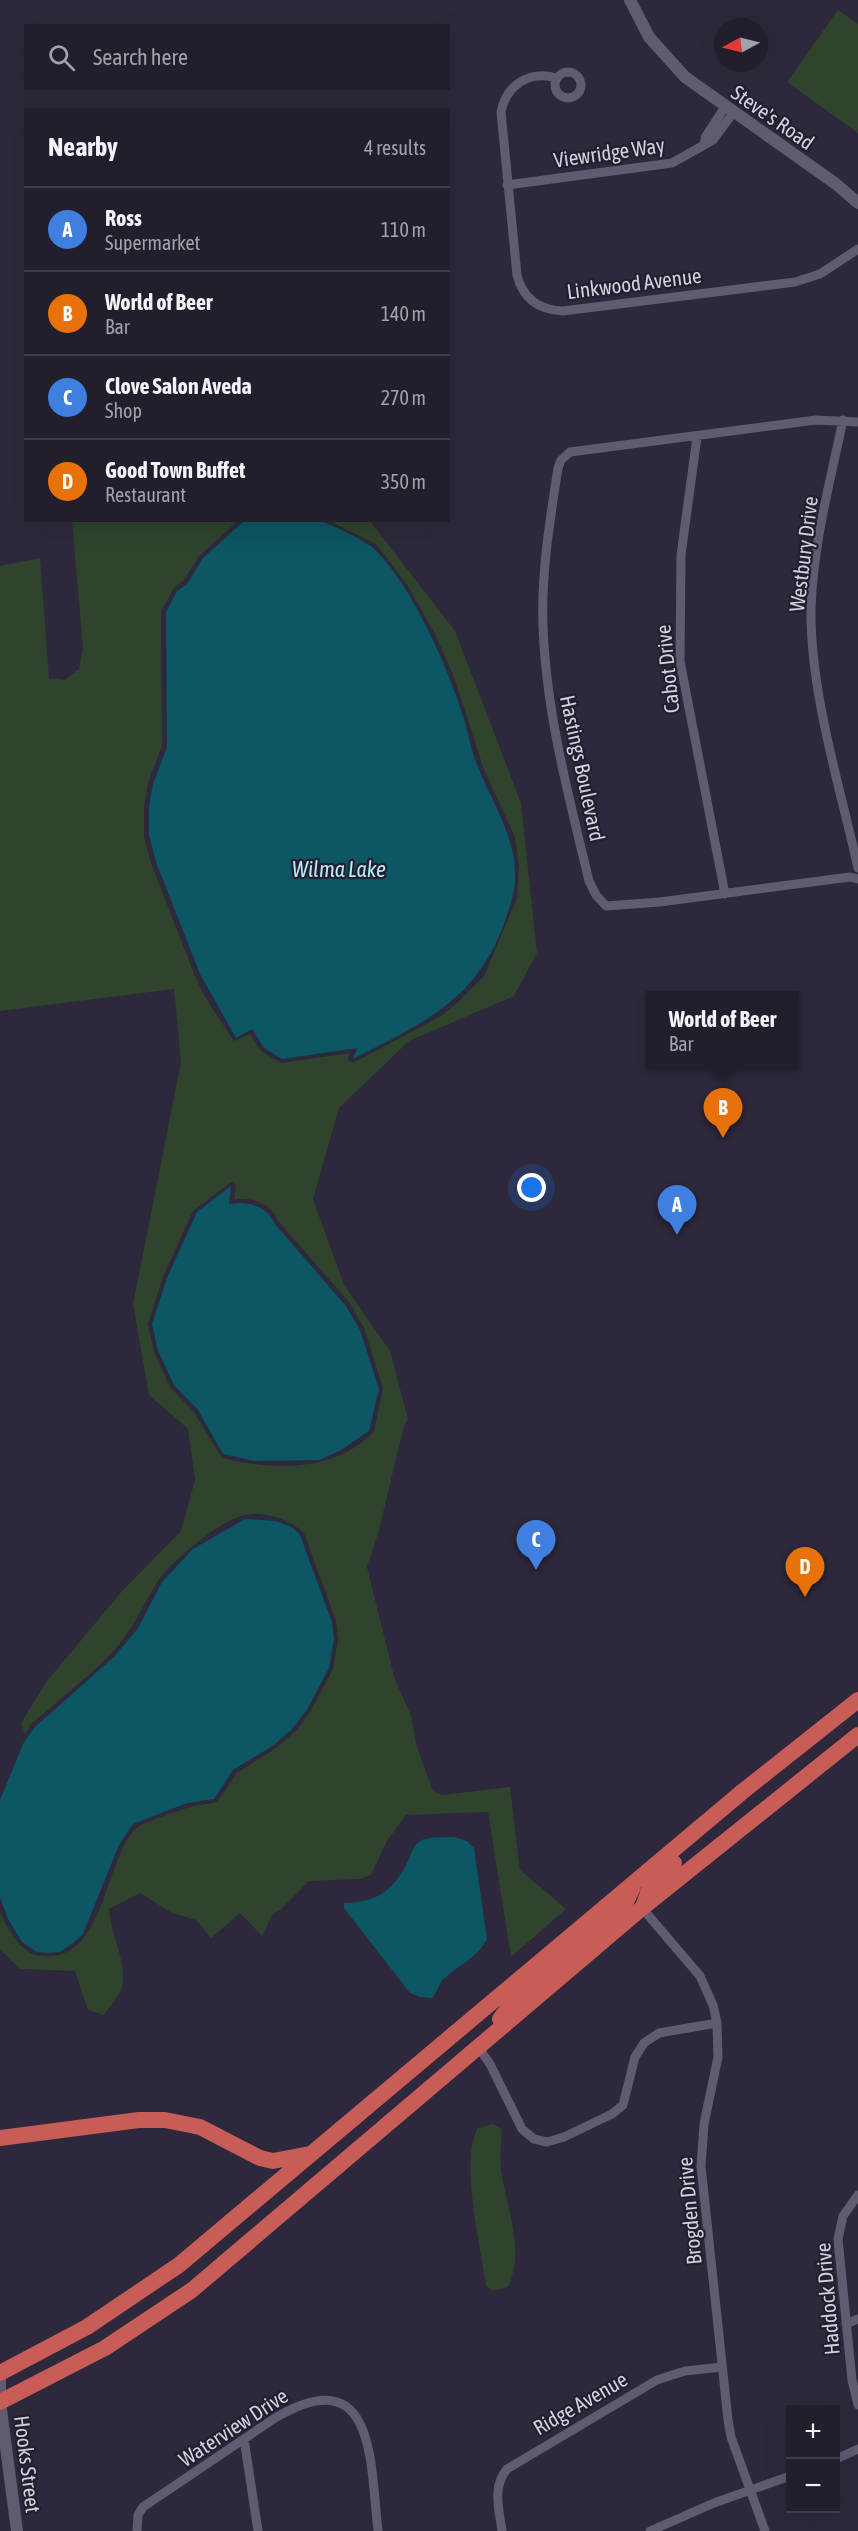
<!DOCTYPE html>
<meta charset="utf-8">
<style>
:root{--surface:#221e2c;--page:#2e2b38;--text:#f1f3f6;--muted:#a2a2a9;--line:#3f3c48;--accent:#f19ab3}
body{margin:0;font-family:"Asap Condensed",sans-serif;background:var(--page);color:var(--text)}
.controls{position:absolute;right:18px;bottom:18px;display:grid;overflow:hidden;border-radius:0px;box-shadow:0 6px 24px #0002}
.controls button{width:54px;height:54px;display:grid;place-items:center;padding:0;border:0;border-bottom:2px solid var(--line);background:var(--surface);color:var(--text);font:30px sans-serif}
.compass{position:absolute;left:714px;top:18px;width:54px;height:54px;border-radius:50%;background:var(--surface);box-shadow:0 6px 24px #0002;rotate:263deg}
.you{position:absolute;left:532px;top:1188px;width:21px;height:21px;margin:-15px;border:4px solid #fff;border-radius:50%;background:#1a73e8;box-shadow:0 0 0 9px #1a73e833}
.badge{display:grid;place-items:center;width:39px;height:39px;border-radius:50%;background:var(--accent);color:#fff;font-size:20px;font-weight:700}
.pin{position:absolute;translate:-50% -50px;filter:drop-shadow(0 2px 3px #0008)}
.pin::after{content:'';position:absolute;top:32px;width:21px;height:18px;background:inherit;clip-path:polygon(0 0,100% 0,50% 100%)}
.popup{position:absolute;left:646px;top:991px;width:153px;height:78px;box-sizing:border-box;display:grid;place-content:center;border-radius:0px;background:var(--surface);filter:drop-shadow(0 2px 4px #0005);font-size:20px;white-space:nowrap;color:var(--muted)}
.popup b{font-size:22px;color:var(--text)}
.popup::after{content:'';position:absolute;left:50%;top:100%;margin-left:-12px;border:12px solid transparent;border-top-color:var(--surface)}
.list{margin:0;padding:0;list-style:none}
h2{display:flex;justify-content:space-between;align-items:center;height:78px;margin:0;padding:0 24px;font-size:26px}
h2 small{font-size:20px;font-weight:400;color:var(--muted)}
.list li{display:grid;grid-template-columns:39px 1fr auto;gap:18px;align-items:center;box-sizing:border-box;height:84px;padding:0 24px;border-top:2px solid var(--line)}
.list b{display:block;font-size:22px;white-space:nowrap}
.list p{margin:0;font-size:20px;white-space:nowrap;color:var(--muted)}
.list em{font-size:20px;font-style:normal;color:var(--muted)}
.icon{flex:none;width:33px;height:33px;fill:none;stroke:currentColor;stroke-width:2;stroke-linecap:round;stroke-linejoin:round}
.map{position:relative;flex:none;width:858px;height:2531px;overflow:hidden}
.search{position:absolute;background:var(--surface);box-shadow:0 6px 24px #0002;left:24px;top:24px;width:426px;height:66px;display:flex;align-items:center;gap:15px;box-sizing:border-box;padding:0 21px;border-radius:0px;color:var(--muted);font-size:22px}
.panel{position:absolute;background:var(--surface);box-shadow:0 6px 24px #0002;left:24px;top:108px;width:426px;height:414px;border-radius:0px}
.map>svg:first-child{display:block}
.green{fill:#2f432d;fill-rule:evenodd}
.water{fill:#0d5663}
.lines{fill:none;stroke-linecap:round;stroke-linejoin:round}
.street{stroke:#605b71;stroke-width:9}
.secondary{stroke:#605b71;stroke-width:12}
.highway{stroke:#c85c57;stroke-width:16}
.labels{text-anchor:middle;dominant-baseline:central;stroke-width:4.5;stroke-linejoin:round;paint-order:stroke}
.street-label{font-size:21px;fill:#d3d0dd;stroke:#231e30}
.water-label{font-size:22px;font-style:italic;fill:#b5edfa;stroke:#231e30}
</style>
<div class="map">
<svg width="858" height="2531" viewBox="0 0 858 2531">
<rect width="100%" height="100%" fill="#2d283b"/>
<!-- green -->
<path class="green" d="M838,10L858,24V133L787,82Z
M72,521H238L199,556L183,581L173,589L161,612L162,746L148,783L144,807V836L151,863L195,976L205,997L234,1041L250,1034L261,1051L281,1063L350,1053L348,1060L353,1063L441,1016L457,1003L484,976L517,898L519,867L515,837L483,767L454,677L436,636L408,586L376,544L329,521H370L455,631L521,803L537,953L514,996L409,1041L339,1108L313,1199L344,1285L390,1351L408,1419L404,1426L378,1534L367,1567L395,1680L411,1715L416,1744L433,1791L442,1795L510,1787L520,1870L566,1909L511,1957L488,1812L406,1815L387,1841L371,1875L361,1879L309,1881L279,1911L273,1913L262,1936L240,1913L211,1938L196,1920L172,1913L140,1893L109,1909C110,1934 128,1963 122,1987C120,1996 109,2007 104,2015L88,2010L75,1971L20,1969L0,1949V1911C7,1929 21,1954 41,1956C105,1963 103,1864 135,1829C140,1823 181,1810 190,1807C199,1804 208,1805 217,1802L237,1773L276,1748L296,1731L310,1712L333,1669L338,1639L336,1621L304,1533C290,1520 265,1511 245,1515C222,1519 171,1561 158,1581C142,1606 132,1632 111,1654C86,1679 58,1701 31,1724L25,1734L21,1723L47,1681L122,1591L181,1531L195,1480L188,1429L149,1395L133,1304L181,1062L174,989L0,1011V566L40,558L49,678L65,680L79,669L83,648ZM231,1182L236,1185L234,1199C252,1197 271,1203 278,1221L350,1303L364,1328L383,1388L374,1431C336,1473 272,1470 222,1458L194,1412L170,1387L154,1352L148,1324L163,1277L193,1211Z
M493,2124L502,2129C501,2145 499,2161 502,2176C508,2212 525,2252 508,2287L493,2291L486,2286C481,2248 459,2159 478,2128Z"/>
<!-- water -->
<path class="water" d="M244,521C265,517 295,518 316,520C325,521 366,541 373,548C411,583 449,669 464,719C469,735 471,751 478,767C495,810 525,850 512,899C486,994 435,1018 352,1059L358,1048L282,1059L264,1048L252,1029L236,1038L200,974L156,862L149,835V807L153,784L167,747L166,612L177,591L187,584L203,558Z
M231,1186L229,1204C246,1201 267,1205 274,1223L346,1306L360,1330L379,1389L369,1431L341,1450L320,1460L254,1461L223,1454L198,1410L174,1385L158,1351L152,1324L167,1278L197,1212Z
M245,1519L276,1521L292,1527L300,1535L332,1622L334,1639L329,1668L307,1710L292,1729L274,1745L233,1770L214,1799L187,1803L133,1824L119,1845L83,1934L73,1943L60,1952L49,1953L37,1952L22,1942L8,1919L0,1898V1800L24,1742L35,1727L115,1656L138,1628L162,1582L193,1549Z
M455,1837L467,1841L474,1848L487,1939C477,1958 460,1964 445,1978C438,1983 438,1992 432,1998L420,1997L410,1993L344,1908V1903C378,1903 395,1889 409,1859C412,1851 414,1844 422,1840C432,1836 445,1838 455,1837Z"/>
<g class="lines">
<!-- street -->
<path class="street" d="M555 85a13 13 0 1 1 26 0a13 13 0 1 1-26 0Z
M556,78C530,70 506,85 501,112L517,275C523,299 539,310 563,311L795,282L820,274L858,249
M704,143L706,136L725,107
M507,185L672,163L713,140L733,113
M843,420C830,482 813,545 811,609C810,692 840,787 858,868
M858,422L816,420L570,452L561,460L558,468C550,520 541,573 543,626C546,713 569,797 589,881L596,895L606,906L660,902L850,877L858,879
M697,437L681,555L680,661L725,894
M642,1908L700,1976L713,2005L717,2023L718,2057L704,2124L701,2166L728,2420L731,2437L765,2531
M478,2047L490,2064L522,2129L534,2139L547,2142L564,2137L612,2114L623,2105L635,2057L644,2043L659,2033L717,2023
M858,2195L843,2216L838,2239L852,2380L858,2405
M846,2324L858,2319
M244,2439L258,2531
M836,2459L858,2449
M137,2531L138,2515L143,2507L275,2418C376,2358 370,2463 378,2531
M502,2531C499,2509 492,2487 507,2469L657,2380L685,2371L722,2367
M650,2531L714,2503L790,2476"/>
<!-- secondary -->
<path class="secondary" d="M630,0L649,37L685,77L836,184L858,203
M0,2370V2402L17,2531"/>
<!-- highway -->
<path class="highway" d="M643,1907L651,1885L674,1863
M500,2019L515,1999L623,1908L633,1887
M0,2138L139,2120H165L200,2127L260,2158L273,2161L310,2154
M0,2373L87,2327L179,2265L742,1792L858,1700
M0,2402L105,2348L192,2290L642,1908L858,1735"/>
</g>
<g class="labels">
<!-- street labels -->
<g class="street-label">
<text transform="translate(773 117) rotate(35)">Steve's Road</text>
<text transform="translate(609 152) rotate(-8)">Viewridge Way</text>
<text transform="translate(634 283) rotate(-7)">Linkwood Avenue</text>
<text transform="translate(803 554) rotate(-83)">Westbury Drive</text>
<text transform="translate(667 669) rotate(-96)">Cabot Drive</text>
<text transform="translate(583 768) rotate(78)">Hastings Boulevard</text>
<text transform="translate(689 2211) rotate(-95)">Brogden Drive</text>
<text transform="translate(827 2299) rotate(-95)">Haddock Drive</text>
<text transform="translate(580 2403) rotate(-30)">Ridge Avenue</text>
<text transform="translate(233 2427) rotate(-33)">Waterview Drive</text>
<text transform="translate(28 2464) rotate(83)">Hooks Street</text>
</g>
<!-- water labels -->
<g class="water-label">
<text x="339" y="869">Wilma Lake</text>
</g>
</g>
</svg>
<div class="controls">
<button>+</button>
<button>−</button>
</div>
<svg class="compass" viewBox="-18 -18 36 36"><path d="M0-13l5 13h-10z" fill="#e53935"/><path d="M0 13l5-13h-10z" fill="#a2a2a9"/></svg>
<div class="you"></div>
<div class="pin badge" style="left:677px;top:1235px;background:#3f7fe0">A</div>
<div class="pin badge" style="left:723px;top:1138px;background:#e8710a">B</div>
<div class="popup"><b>World of Beer</b>Bar</div>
<div class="pin badge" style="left:536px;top:1570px;background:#3f7fe0">C</div>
<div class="pin badge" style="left:805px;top:1597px;background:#e8710a">D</div>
<div class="search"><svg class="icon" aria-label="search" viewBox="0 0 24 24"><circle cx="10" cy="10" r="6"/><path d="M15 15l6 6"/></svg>Search here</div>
<section class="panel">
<h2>Nearby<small>4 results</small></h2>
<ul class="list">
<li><span class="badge" style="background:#3f7fe0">A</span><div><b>Ross</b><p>Supermarket</p></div><em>110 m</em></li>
<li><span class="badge" style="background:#e8710a">B</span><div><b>World of Beer</b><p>Bar</p></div><em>140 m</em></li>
<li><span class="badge" style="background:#3f7fe0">C</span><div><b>Clove Salon Aveda</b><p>Shop</p></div><em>270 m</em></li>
<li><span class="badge" style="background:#e8710a">D</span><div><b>Good Town Buffet</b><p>Restaurant</p></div><em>350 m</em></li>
</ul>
</section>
</div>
